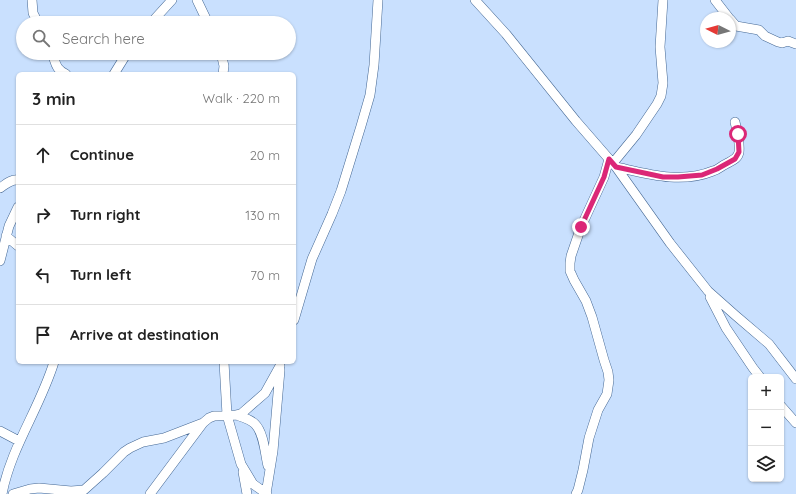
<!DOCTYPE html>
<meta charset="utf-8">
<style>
:root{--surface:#fff;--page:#f2f2f2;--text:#222;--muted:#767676;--line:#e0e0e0}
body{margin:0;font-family:Quicksand,sans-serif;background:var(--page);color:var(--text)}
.controls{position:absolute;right:12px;bottom:12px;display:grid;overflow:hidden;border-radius:6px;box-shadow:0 1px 3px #0004}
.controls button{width:36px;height:36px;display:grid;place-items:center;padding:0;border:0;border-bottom:1px solid var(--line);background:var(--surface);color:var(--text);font:20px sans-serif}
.compass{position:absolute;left:700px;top:12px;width:36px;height:36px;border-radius:50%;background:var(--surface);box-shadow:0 1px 3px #0004;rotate:276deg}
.stop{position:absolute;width:12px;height:12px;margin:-9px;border:3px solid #db2777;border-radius:50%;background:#fff}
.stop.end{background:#db2777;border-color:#fff;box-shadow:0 1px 4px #0008}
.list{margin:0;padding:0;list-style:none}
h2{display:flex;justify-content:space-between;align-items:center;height:52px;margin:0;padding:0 16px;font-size:17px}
h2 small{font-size:13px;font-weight:400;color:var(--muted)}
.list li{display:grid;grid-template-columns:26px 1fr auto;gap:12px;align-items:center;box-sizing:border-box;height:60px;padding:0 16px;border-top:1px solid var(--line)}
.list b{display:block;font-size:15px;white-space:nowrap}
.list em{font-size:13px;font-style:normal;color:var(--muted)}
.icon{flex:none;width:22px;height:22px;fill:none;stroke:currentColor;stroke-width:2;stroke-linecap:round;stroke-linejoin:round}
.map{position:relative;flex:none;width:796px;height:494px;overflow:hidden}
.search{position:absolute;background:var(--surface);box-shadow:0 1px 3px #0004;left:16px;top:16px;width:280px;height:44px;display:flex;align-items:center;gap:10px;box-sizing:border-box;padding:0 14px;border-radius:22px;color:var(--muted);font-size:15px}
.panel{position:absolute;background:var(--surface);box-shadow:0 1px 3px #0004;left:16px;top:72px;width:280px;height:292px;border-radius:6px}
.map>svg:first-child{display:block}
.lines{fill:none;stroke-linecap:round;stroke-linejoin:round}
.minor-casing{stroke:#456894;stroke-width:10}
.minor{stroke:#fff;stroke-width:9}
.route{stroke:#db2777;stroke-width:5}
</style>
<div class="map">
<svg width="796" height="494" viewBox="0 0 796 494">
<rect width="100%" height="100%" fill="#c9e0fe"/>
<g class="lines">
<!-- minor casing -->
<g class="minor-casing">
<path id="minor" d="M32,0L33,13L38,23
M197,0L208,23
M475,0L506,34L576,121L616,167L670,243L708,291L735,315L769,344L796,379
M715,0L729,18
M730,19L736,26L759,30L765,36L778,42L782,43L788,41L796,44
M151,23L172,0
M52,53C56,63 55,69 66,74
M221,53L224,66L223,74
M114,74L127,53
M613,163L636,135L657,104L661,96L663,83L660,47L663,0
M616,167C648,174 681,184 713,171C718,170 721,166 726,164C731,161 738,159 739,152C740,144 737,130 735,122
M0,188C6,184 11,179 18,180
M6,236L18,246
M0,261L9,226L18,207
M710,297L726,328L753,368L760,377
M294,320L312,259L332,214L341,191L361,126L370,95L374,65L378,0
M224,362L227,415L241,464L253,484L267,494
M781,406L796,423
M236,415C242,417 250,419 255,424C264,433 265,454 268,466
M0,431L19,441
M243,472L247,494
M2,494C11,447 40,408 54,362
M13,494L30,489L39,488L71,491L84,490L103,473L124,452L130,448L143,442L164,438L203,423
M150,494L203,423L209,418L214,416L236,415L241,414L265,393L280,366
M266,494L273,451L280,370
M576,494L578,490L583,470L589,438L598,410L607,394L609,380L608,372L604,360L592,317L586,301L574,280L570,271V263L571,256L581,227L604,177L609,159"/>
</g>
<!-- minor -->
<use href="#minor" class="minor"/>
</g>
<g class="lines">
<!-- route -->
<path class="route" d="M581,227L604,177L609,159L616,167L649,174L663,177H678L702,175L717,169L735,159L739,152L738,134"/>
</g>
</svg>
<div class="controls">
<button>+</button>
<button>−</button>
<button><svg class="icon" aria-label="layers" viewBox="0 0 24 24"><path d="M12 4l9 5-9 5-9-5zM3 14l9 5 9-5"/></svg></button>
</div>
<svg class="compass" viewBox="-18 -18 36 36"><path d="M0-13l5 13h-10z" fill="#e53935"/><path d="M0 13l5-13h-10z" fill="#767676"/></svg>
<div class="stop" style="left:738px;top:134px"></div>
<div class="stop end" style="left:581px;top:227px"></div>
<div class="search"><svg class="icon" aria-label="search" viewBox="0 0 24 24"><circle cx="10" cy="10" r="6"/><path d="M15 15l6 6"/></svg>Search here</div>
<section class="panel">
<h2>3 min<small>Walk · 220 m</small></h2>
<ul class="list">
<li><svg class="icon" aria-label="ahead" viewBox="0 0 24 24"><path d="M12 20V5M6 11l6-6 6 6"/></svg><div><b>Continue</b></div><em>20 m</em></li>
<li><svg class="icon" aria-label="right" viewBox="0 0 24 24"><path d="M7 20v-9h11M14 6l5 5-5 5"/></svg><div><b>Turn right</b></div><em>130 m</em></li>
<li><svg class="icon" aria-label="left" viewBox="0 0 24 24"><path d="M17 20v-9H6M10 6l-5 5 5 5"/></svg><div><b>Turn left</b></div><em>70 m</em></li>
<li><svg class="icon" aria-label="arrive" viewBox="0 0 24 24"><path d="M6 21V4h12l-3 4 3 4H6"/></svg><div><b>Arrive at destination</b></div></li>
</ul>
</section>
</div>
